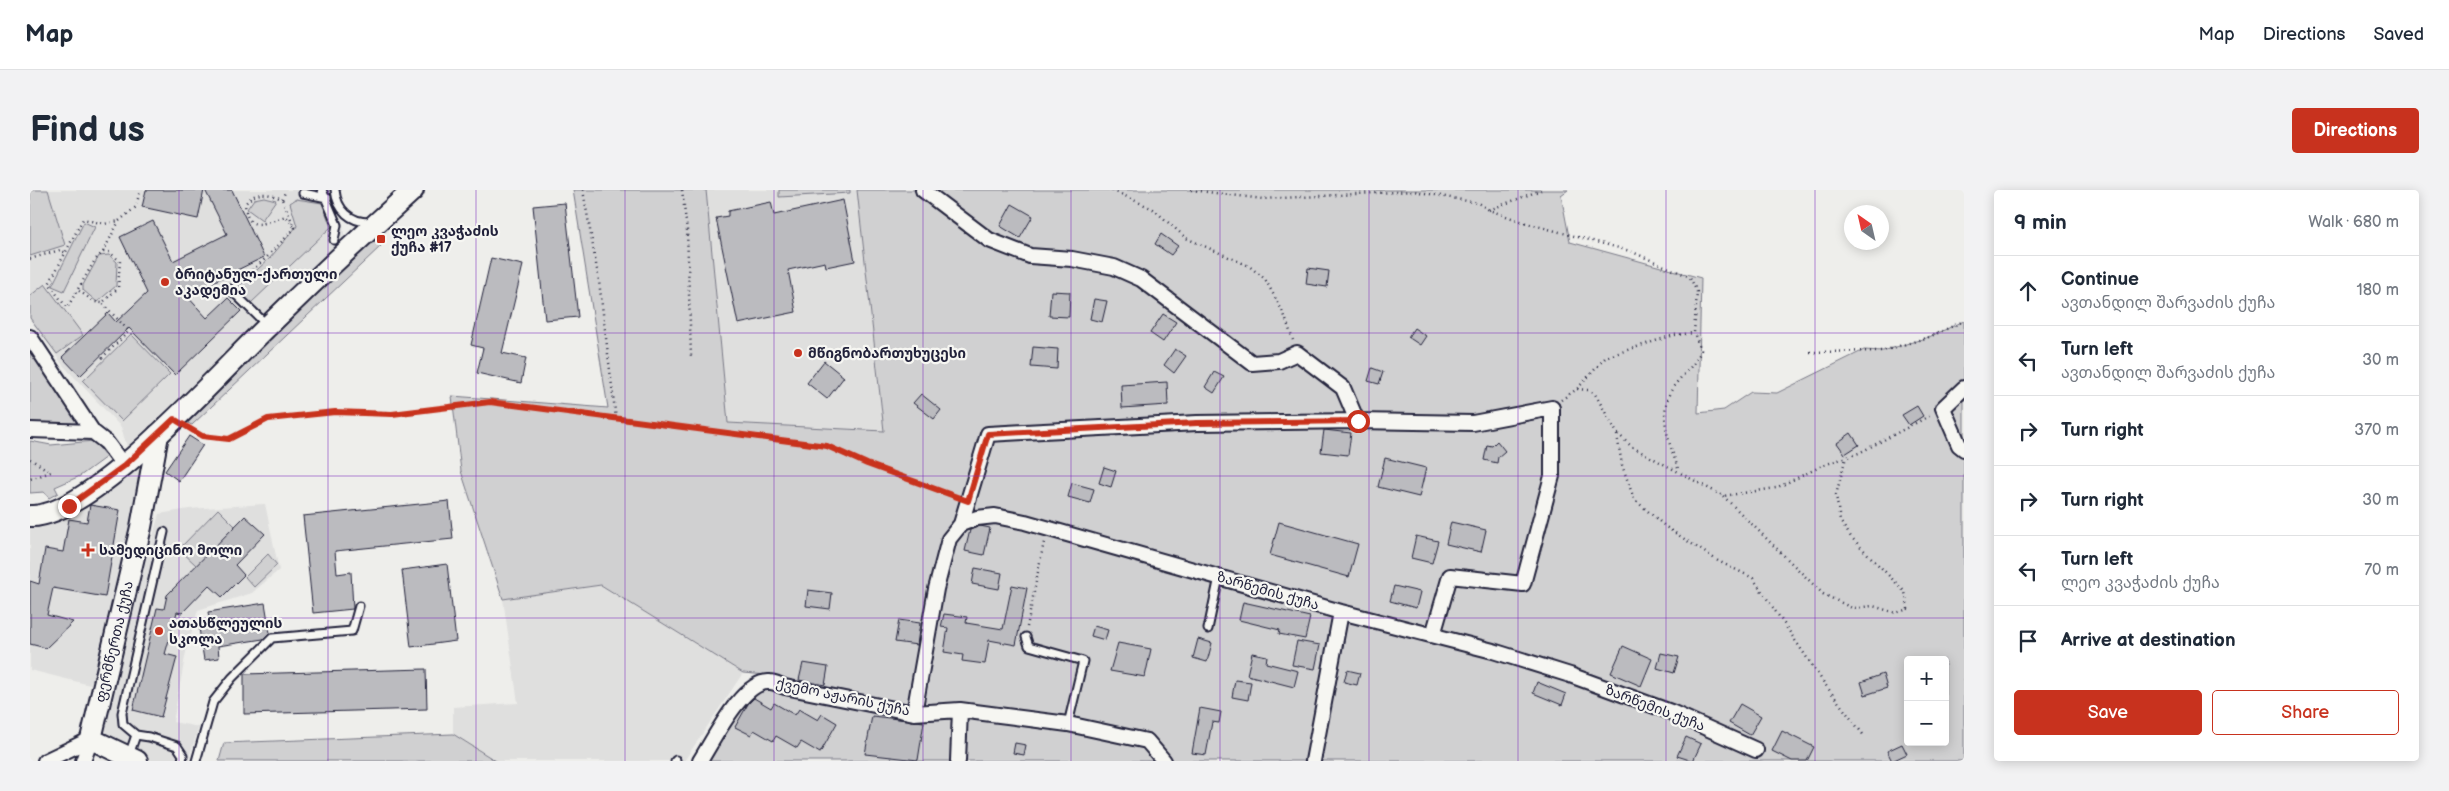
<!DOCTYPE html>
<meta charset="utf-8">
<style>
:root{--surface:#fff;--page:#f2f2f3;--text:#1f2937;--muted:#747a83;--line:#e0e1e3;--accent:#c8321e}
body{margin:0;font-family:"Balsamiq Sans","Noto Sans Georgian",sans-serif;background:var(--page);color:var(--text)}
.controls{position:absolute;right:15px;bottom:15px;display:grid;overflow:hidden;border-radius:5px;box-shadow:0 2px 12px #0003}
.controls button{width:45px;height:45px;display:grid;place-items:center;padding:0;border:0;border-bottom:1px solid var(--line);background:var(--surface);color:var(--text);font:25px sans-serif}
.compass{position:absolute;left:1814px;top:15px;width:45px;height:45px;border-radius:50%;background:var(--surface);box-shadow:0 2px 12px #0003;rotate:326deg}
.stop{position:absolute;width:15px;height:15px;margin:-11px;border:4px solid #c8321e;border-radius:50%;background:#fff}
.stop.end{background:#c8321e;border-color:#fff;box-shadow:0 1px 5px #0008}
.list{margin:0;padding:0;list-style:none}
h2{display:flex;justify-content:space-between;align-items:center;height:65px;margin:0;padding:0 20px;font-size:21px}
h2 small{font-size:16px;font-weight:400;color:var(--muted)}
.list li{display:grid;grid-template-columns:32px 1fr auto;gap:15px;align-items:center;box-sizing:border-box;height:70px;padding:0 20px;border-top:1px solid var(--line)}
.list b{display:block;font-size:19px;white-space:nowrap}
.list p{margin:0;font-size:16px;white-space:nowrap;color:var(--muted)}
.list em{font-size:16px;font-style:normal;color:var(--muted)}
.actions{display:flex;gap:10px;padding:15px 20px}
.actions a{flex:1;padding:11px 0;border:1px solid var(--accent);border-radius:5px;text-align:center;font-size:18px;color:var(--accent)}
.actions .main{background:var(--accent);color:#fff}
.icon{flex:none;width:28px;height:28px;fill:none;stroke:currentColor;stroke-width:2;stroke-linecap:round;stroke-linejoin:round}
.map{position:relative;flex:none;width:1934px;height:571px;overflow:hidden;border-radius:5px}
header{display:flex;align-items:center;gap:30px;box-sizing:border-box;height:70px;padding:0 25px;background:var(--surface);border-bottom:1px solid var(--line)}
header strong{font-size:24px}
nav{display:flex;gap:28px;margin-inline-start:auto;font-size:18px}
.intro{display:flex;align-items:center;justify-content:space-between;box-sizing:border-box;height:120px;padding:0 30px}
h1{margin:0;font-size:35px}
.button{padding:12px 22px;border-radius:5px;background:var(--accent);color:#fff;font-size:18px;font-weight:700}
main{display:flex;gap:30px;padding:0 30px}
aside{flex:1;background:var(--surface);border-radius:5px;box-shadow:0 2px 12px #0003}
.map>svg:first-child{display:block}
.built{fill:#dfdfde}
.green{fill:#d0d0d1;stroke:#797986;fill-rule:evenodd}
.building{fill:#bbbbbf;stroke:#22223b}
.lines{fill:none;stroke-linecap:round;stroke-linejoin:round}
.lane-casing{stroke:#22223b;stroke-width:11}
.street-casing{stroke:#22223b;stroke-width:18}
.secondary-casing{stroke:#22223b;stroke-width:24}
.path{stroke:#22223b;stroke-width:2.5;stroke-dasharray:1 4;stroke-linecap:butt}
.lane{stroke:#f6f6f2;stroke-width:7}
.street{stroke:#f6f6f2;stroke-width:14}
.secondary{stroke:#f6f6f2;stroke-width:20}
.route{stroke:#c8321e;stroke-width:6}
.grid{fill:none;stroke:#7b2cbf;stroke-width:1;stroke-opacity:0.55}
.poi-dot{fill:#c8321e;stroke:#f6f6f2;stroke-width:2}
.labels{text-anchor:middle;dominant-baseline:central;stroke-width:4.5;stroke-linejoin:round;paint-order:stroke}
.poi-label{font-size:14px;font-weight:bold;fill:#22223b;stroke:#f6f6f2;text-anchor:start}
.street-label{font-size:14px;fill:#22223b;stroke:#f6f6f2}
</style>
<header>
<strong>Map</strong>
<nav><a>Map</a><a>Directions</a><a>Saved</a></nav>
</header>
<div class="intro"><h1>Find us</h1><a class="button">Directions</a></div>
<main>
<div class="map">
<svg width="1934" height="571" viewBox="0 0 1934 571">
<rect width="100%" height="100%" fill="#eeeeeb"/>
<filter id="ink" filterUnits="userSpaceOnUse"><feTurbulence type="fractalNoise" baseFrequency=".02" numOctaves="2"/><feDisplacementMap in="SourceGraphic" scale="10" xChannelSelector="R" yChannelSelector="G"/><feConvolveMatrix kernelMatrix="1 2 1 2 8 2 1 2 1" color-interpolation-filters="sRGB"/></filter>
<g filter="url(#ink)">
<!-- built -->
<path class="built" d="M0,0H301L313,33L314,44L310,55L97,257L91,237L32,174L0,130Z
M676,0H827L854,241L698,233Z
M128,245L72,498L0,480V326H6Z
M235,314L249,380L222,403L168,420L156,462L143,532L169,537L158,571H122L90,561L74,549L78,508L129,324L159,319Z
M571,395L713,483L654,571H466L423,544V517L488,513L473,409Z"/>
<!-- green -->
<path class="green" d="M0,0H18L35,55L0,66Z
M543,0H676L698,233L854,241L827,0H1538L1531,5L1540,52L1671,88L1668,223L1694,220L1721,202L1747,203L1834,160L1853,161L1899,147L1934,131V571H676L715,507L725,501L755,497L748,486L713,483L571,395L473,409L431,281L422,206L578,218ZM1878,470H1915V552H1878Z
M749,0H820V3L749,7Z
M234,7L246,10L232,30L217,19L224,9Z
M266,9L292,13L301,37L221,113L205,100L240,68L267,36L260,13Z
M54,32L65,37L34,101L22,96Z
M343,50L351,56L162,235L152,231Z
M79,65L87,72L86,96L67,112L53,100V95L69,66Z
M15,94L53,145L27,164L0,128V106Z
M101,144L140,184L92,231L53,191Z
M0,155L52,235L0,233Z
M0,251L21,255L64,251L76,267L50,286L25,297L28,303L19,308L14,302L0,303Z
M188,319L205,336L167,376L149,359Z
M238,364L247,375L224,397L215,387Z
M423,544L466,571H189L194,553Z"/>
<!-- building -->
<path class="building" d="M116,0H174L168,29L112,17Z
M175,0H202L234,67L156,105L177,128L198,108L211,121L145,185L99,138L50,186L32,167L78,123L86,132L117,103L90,47L123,31L143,71L197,44Z
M813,10L825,71L796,77L795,72L758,80L766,122L708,134L686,28L698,26V21L741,12L744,25Z
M535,13L548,127L515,130L503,16Z
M982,14L1003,26L990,48L970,36Z
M1131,44L1148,56L1141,65L1125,54Z
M461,68L493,75L472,163L496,168L491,193L447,183L453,158L441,155Z
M1278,78L1299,81L1297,97L1276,94Z
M1021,101L1040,102L1039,127L1019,126Z
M1064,109L1077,111L1072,132L1060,129Z
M1133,124L1146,132L1133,152L1120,143Z
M1384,138L1396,146L1390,155L1378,147Z
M1003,157L1028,159L1027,179L1001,177Z
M1145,159L1156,166L1144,183L1134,175Z
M794,171L814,187L797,209L777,193Z
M1342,178L1353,182L1349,194L1338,191Z
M1184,182L1194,187L1184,203L1175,197Z
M1137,192L1138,215L1092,218L1091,195Z
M891,204L911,220L904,229L883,213Z
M1887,216L1893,226L1879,235L1872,225Z
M1294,240L1321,243L1318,265L1291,262Z
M1821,243L1829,255L1815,264L1807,253Z
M159,246L173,255L149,291L135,281Z
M1467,251L1475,261L1468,267L1467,273L1454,270L1457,255L1462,256Z
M1355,268L1396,278L1389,307L1348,297Z
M1074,277L1086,281L1081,297L1069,293Z
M1042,293L1064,299L1060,313L1038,307Z
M419,311L423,349L305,361L307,384L321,382L323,419L283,423L273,326Z
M60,315L90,320L75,407L23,398L17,425L43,432L16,458L0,454V391L9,394L15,359L33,362L39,329L57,332Z
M215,326L235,344L205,375L214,385L192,407L179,395L152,423L147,422L135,464L147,467L131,527L103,520L127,418L134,419L137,405Z
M1249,332L1328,354L1319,387L1240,365Z
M1421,332L1456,340L1451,362L1416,354Z
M950,336L960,338L954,365L935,361L940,340Z
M1386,346L1408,351L1402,373L1381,368Z
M417,374L426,451L381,457L372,380Z
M945,378L972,383L969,399L942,394Z
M982,395L997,398L986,455L959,450L955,474L932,471L933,465L914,462L918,438L911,437L914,424L937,427L936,433L973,439Z
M1364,396L1390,402L1386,418L1360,411Z
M778,400L802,403L800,419L776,416Z
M1213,412L1280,427L1275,449L1249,444L1250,440L1209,430Z
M235,413L240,443L233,449L188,456L189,468L174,470L169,438L180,433L178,422Z
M869,430L890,433L887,455L865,452Z
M1064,436L1078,440L1075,450L1061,446Z
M1168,449L1182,453L1177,472L1163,468Z
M1267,451L1290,455L1285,479L1262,475Z
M1088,453L1121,459L1115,487L1080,481Z
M1593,456L1622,469L1611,496L1581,483Z
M1222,463L1237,466L1236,473L1268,481L1264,497L1217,485Z
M1631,463L1649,467L1644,483L1627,478Z
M773,473L798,477L795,495L769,490Z
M396,479L397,519L214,524V484Z
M1317,480L1330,483L1327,495L1314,492Z
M1853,484L1857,498L1835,505L1831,492Z
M1205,490L1221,492L1218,510L1202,507Z
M1507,492L1536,504L1532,515L1503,503Z
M724,508L741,518L744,513L765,525L769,519L788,530L792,524L807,533L790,563L771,552L767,558L746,546L743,551L724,540L721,545L705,537L718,514Z
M1710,514L1731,526L1720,545L1699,533Z
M1170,518L1191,522L1189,533L1182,532L1176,565L1162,563Z
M842,526L894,532L888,570L835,564Z
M1752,541L1784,557L1777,571H1762L1742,561Z
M1656,547L1671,554L1663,571L1647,566Z
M985,553L996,555L994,565L983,563Z
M1872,554L1877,564L1862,571L1857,561Z"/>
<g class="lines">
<!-- lane casing -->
<g class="lane-casing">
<path id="lane" d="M292,0L307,35L304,50
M305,0C307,20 321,33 341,32
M273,3L297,8
M200,99L237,135
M134,342L92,523L93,534L106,545L119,547L147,556L153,565L152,571
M1178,439L1189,387
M996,447L999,456L1053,471L1038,534
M99,565L106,545
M166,571L183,512L202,488L242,448L322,441L329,416
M645,571L646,570"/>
</g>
<!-- street casing -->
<g class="street-casing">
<path id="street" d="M893,0L959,50L1000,66L1042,69L1084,77L1111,89L1222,173L1249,171L1267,163L1313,198L1327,231
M0,147L63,242
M1934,198L1913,218L1929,255L1934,259
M0,240L63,242L77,253L94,276
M931,334L958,244L1167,233L1327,231L1443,233L1522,218V286L1493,394L1420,386L1403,445
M884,523L906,399L919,349L931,334L947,328L965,326L995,332L1311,422L1463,461L1540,485L1641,522L1726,560
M15,571L61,549
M53,571L61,549
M670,571C683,551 713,489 740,492C745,492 751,496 755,497L884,523L930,520L1038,534L1117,551L1134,571
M928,571L930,520
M1283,571L1311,422"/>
</g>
<!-- secondary casing -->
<g class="secondary-casing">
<g id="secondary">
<path d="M0,326C60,329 191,181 236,138C284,91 333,45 383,0"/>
<path id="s1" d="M107,571L61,549L111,337L128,245"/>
</g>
</g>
<!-- path -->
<path class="path" d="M553,0L569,91L586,229
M652,0L657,40L661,166
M1082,0L1123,19L1156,48L1219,76L1235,89L1254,124L1263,150
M1161,0L1233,9L1384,1L1448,13L1459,20L1496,33L1600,61L1660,87L1667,102L1664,143L1671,160C1666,174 1657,180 1648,191C1624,218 1639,252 1649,281
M252,9L256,0
M1459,20L1511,0
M73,62L89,31L106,17L110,0
M0,69L30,60L36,63
M207,93L235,69L265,38L252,9C237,3 226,0 215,14C217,45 236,32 256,26L265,38
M49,101L65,112L72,113
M1780,162L1853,161L1899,147L1934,131
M72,168L99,141L72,113L88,98L90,71L79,62H73L65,70L37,118L19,94L53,29L74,34L89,31
M1547,199L1558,200L1565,204L1587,243L1602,257L1693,306L1746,298L1794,275L1829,263L1901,225
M1531,210L1547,199L1576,167L1644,145L1664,143
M158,238L172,246L199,249L238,229L305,222L362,224L460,212L797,256L837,274L927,307
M1587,245L1592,275L1604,309L1636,337L1688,371L1723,388L1794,493L1835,547
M0,269L21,282L0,289
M1693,306L1793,404L1822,418L1843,416L1866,423L1878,419L1875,402L1821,347L1810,331L1806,305L1816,267
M997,437L1014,352"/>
<!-- lane -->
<use href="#lane" class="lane"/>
<!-- street -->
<use href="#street" class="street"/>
<!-- secondary -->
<use href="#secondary" class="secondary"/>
</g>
</g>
<g class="lines" filter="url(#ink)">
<!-- route -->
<path class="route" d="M39,316L94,276L144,229L172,246L199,249L238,229L305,222L362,224L460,212L797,256L837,274L938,311L958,244L1167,233L1328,231"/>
</g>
<!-- grid -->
<path class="grid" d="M149,0V571M298,0V571M446,0V571M595,0V571M744,0V571M893,0V571M1041,0V571M1190,0V571M1339,0V571M1488,0V571M1636,0V571M1785,0V571M0,143H1934M0,286H1934M0,428H1934"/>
<!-- markers -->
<g class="poi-dot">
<rect x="346" y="44" width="10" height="10" rx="2.5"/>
<circle cx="135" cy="92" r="5"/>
<circle cx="768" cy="163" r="5"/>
<path d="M55.5 352.5h5v5h5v5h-5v5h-5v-5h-5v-5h5z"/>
<circle cx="129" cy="441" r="5"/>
</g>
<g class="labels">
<!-- poi labels -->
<g class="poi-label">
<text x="361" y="41">ლეო კვაჭაძის<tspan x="361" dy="16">ქუჩა #17</tspan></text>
<text x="145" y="84">ბრიტანულ-ქართული<tspan x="145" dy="16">აკადემია</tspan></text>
<text x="778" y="163">მწიგნობართუხუცესი</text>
<text x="69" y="360">სამედიცინო მოლი</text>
<text x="139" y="433">ათასწლეულის<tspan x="139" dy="16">სკოლა</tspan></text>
</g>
<!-- street labels -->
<g class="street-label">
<text transform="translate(1238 401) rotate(16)">ზარწემის ქუჩა</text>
<text stroke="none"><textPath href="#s1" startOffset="151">ფერმწერთა ქუჩა</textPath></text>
<text transform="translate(813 507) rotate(12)">ქვემო აჟარის ქუჩა</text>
<text transform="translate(1625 518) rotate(21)">ზარწემის ქუჩა</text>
</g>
</g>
</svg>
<div class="controls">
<button>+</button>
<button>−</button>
</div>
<svg class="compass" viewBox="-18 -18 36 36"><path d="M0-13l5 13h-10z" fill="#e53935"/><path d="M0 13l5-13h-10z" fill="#747a83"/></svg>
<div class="stop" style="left:1328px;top:231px"></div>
<div class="stop end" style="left:39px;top:316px"></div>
</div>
<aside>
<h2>9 min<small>Walk · 680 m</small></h2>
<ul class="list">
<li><svg class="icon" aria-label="ahead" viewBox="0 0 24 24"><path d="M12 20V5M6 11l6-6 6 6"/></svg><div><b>Continue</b><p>ავთანდილ შარვაძის ქუჩა</p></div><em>180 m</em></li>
<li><svg class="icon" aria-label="left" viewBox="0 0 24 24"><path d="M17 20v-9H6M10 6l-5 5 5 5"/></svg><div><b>Turn left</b><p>ავთანდილ შარვაძის ქუჩა</p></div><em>30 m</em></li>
<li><svg class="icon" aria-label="right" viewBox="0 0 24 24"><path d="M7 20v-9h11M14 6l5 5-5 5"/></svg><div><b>Turn right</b></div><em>370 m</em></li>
<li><svg class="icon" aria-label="right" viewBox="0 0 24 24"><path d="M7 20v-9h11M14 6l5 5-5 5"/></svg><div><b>Turn right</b></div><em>30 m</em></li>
<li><svg class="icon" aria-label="left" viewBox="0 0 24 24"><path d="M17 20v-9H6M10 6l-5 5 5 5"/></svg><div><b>Turn left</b><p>ლეო კვაჭაძის ქუჩა</p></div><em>70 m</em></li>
<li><svg class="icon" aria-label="arrive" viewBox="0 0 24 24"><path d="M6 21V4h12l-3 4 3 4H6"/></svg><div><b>Arrive at destination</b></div></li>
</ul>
<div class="actions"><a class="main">Save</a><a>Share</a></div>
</aside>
</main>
